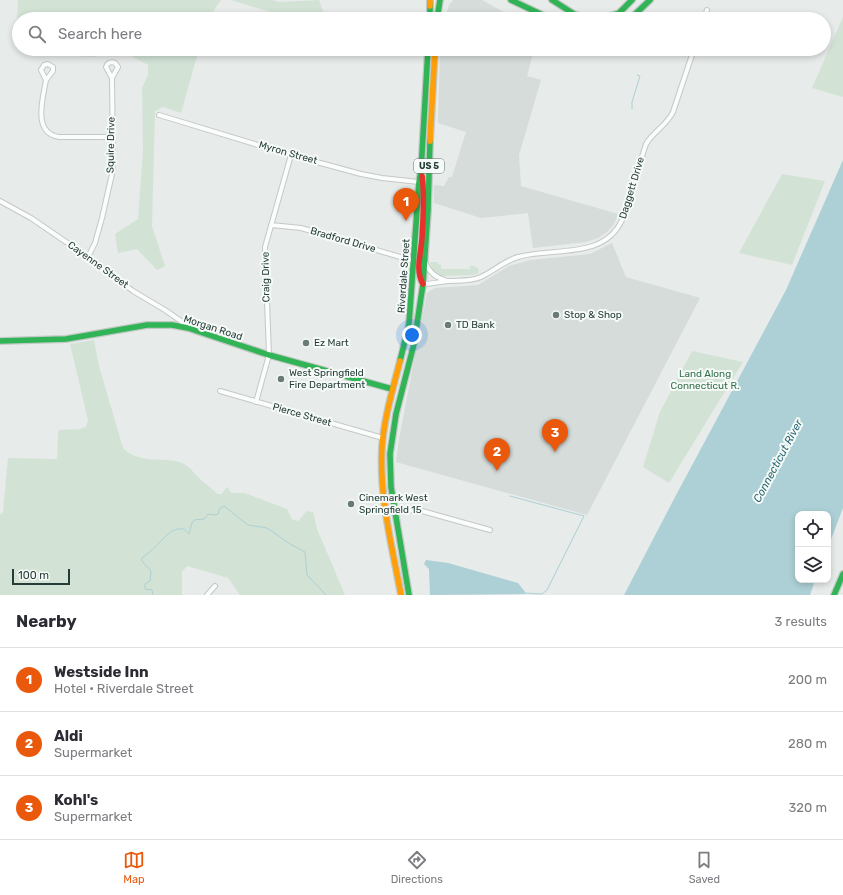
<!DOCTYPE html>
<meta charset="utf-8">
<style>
:root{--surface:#fff;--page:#f7f7f7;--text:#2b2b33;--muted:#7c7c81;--line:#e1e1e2;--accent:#ea580c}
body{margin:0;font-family:Rubik,sans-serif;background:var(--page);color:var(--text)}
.controls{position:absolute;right:12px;bottom:12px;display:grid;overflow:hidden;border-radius:8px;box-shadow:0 2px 6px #0003}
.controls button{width:36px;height:36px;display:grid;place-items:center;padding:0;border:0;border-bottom:1px solid var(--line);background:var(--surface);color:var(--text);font:20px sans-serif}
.scale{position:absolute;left:12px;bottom:10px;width:58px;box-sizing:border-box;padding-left:4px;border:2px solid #263d37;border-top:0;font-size:11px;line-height:14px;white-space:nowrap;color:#263d37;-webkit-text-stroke:3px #f6faf8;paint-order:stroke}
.you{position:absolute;left:412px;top:335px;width:14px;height:14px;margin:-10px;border:3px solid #fff;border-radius:50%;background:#1a73e8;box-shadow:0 0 0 6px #1a73e833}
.badge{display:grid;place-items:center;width:26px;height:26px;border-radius:50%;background:var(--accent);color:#fff;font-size:13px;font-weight:700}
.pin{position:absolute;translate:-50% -33px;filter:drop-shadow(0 1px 2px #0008)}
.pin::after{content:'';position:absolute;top:21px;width:14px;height:12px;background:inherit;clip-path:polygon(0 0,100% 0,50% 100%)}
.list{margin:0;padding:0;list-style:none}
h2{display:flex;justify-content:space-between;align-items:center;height:52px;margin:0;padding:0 16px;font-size:17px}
h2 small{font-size:13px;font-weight:400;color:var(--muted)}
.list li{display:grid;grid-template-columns:26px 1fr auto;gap:12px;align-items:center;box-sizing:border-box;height:64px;padding:0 16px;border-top:1px solid var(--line)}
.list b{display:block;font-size:15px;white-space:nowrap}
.list p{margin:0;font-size:13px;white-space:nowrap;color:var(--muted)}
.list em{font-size:13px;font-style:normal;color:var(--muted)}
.icon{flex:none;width:22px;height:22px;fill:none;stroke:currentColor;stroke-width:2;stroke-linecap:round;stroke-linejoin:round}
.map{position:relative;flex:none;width:843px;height:595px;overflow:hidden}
.search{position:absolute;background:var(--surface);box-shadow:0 2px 6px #0003;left:12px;right:12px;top:12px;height:44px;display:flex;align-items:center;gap:10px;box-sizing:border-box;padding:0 14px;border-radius:22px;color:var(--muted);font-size:15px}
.sheet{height:244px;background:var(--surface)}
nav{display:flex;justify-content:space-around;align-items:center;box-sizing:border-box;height:56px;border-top:1px solid var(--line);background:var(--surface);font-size:11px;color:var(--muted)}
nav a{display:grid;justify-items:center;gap:2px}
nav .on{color:var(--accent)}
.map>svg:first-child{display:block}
.built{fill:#d5dcd9}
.green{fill:#d2e3d6}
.water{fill:#acd0d5}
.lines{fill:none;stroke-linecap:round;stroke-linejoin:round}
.stream{stroke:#acd0d5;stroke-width:1}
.street-casing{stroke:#c4c8c6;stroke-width:6}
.fast-casing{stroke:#c3c9c6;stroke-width:8}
.slow-casing{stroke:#c3c9c6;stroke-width:8}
.jam-casing{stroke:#c3c9c6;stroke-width:8}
.street{stroke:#fbfcfc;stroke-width:4}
.fast{stroke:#30b455;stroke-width:5.5}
.slow{stroke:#ff9f0a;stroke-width:5.5}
.jam{stroke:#e5322d;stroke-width:5.5}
.poi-dot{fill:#6a7a75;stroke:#f6faf8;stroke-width:1.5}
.labels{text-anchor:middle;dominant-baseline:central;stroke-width:4;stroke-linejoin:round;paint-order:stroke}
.shield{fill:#f6faf8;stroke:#647671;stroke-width:1}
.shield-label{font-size:9px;font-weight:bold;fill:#263d37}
.street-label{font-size:10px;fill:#263d37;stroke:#f6faf8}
.poi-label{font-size:10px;fill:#263d37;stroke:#f6faf8;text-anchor:start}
.park-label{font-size:10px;fill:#34704a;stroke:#f6faf8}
.water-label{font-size:11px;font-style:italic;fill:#256874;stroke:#f6faf8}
</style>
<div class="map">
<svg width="843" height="595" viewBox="0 0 843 595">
<rect width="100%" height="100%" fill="#e7ebe9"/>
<!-- built -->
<path class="built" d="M453,0H482L516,19H445L449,5Z
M440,49H534L527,76L541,80L519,155L521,186L618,214L614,224L607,232L598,238L586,242L533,248L528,213L481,218L434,203V185L444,186L449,177H452L466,132L438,123Z
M612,243L626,277L700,298L587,515L396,462L399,439L427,293L435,288L478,285L509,266L530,260L590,254Z"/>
<!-- green -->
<path class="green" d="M18,0H221L208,19H19V48L16,45Z
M231,0H272L280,2L319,0L326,19H293Z
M843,17V97L812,88Z
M20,49H199L181,113L163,107L155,111L152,226L165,266L157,270L137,249L118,253L115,234L138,219L143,150L142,88L148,75V65L122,51L93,57L24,53Z
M782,174L825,181L792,265L739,253Z
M430,262H438V264L441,265V269H470V266H474L478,268L479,272L477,274L472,275L443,276L434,273Z
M94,340L99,366L123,448C139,465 163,456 182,463C190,466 196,476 203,482C208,486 213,489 217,494H222L225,489L228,487L231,493H245L287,509L292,519L298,521C302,518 304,513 307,511L313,512L317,529L345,595H240L228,578L187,566L182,572V595H0V515L3,512L8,458L57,459L58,434L59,430L80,429L86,427L88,420L70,344Z
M692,351L743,362L669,483L643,467L660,412Z"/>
<!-- water -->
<path class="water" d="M843,160V508L828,547V514H798V580H815L810,595H624L674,499L786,290Z
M426,560L448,563L518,583L525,592V594L430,595L429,569L424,564Z"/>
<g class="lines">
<!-- stream -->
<path class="stream" d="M632,109V102L640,76L637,75
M510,496L584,516L547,590L542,594L525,593
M153,595L152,590L145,589V584L150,581L151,571L142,561V558C147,554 153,550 157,545C166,537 171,527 184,529L189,534L192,523L194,520L204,519L208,514L214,515L218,514L220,508L224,506L248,525L267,528L290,544L305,552L307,575L326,595"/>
<!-- street casing -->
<g class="street-casing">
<path id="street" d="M704,19L707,10
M48,64L53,67V71L46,80L41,70L44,65Z
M46,80C43,98 32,133 59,137H113
M159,115L291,155L361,174L382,178L419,182
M0,201L31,218L88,257L133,291L165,310L191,328
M271,225L301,228L414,261
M88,257L95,243L102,218L112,174L113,164L112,78L106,67C107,63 111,61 115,63L118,67L112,78
M425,262C430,273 435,277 447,281
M423,284C432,284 439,282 448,281C459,280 470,282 481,277C494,271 504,261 518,257C553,247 604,260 622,220L646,144C653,132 667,125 673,112L694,49
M220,391L383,438
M256,402L269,355L265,247L291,155
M395,513L414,510L422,511L490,530
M207,595L215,586"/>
</g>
<!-- fast casing -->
<g class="fast-casing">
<path id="fast" d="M511,0L551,19
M552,0L574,14L588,19
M430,3V19
M437,19L440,0
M602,19L619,13L632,0
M630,19L650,0
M0,341L66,339L147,325H172L188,328L269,355L392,389
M400,361L409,324L419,182L421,171L428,49
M409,595L391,487L390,454L396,414L414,344L423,284L428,210L430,141
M834,595L843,574"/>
</g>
<!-- slow casing -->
<g class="slow-casing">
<path id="slow" d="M430,0V6
M430,141L435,49
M400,361C393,389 384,418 382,447C379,497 392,546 401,595"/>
</g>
<!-- jam casing -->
<g class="jam-casing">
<path id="jam" d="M422,176C425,196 423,218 422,238C421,253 415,271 423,284"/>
</g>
<!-- street -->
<use href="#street" class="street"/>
<!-- fast -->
<use href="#fast" class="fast"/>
<!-- slow -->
<use href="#slow" class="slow"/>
<!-- jam -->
<use href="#jam" class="jam"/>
</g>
<!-- markers -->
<g class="poi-dot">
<circle cx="556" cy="315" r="4"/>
<circle cx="448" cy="325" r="4"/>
<circle cx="306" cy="343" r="4"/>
<circle cx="281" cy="379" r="4"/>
<circle cx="351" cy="504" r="4"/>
</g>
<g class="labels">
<!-- shield labels -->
<rect class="shield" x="414" y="159" width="30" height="14" rx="3"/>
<g class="shield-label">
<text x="429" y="166">US 5</text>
</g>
<!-- street labels -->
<g class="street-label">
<text transform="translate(111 145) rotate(-89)">Squire Drive</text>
<text transform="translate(288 153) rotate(16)">Myron Street</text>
<text transform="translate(632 188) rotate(-73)">Daggett Drive</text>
<text transform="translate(343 240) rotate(16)">Bradford Drive</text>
<text transform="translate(98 265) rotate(36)">Cayenne Street</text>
<text transform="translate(404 276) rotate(-86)">Riverdale Street</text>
<text transform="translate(266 277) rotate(-91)">Craig Drive</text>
<text transform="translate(213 328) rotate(18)">Morgan Road</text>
<text transform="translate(302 415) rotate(16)">Pierce Street</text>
</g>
<!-- poi labels -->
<g class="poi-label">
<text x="564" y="315">Stop &amp; Shop</text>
<text x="456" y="325">TD Bank</text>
<text x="314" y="343">Ez Mart</text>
<text x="289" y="373">West Springfield<tspan x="289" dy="12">Fire Department</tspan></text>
<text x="359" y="498">Cinemark West<tspan x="359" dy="12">Springfield 15</tspan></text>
</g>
<!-- park labels -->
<g class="park-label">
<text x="705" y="374">Land Along<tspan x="705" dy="12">Connecticut R.</tspan></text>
</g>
<!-- water labels -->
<g class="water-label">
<text transform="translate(778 461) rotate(-62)">Connecticut River</text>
</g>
</g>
</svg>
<div class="controls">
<button><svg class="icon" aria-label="locate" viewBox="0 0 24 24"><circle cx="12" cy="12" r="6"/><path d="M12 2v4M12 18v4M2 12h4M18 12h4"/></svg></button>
<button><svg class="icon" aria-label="layers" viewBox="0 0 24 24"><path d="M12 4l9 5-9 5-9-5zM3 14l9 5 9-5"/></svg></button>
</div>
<div class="scale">100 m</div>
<div class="you"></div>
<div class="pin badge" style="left:406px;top:221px">1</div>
<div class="pin badge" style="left:497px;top:471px">2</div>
<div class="pin badge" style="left:555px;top:452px">3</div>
<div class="search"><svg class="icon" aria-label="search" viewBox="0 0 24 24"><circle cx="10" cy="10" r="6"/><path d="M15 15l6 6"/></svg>Search here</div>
</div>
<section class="sheet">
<h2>Nearby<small>3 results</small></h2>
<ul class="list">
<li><span class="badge">1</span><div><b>Westside Inn</b><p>Hotel · Riverdale Street</p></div><em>200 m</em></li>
<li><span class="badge">2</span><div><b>Aldi</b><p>Supermarket</p></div><em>280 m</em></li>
<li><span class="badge">3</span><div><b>Kohl's</b><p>Supermarket</p></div><em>320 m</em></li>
</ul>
</section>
<nav>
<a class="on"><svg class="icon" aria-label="map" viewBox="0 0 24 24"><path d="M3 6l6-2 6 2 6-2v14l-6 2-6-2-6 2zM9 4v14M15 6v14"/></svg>Map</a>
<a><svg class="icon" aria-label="directions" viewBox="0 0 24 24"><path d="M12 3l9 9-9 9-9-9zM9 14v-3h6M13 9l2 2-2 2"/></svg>Directions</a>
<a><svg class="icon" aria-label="saved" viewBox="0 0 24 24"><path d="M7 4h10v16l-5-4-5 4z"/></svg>Saved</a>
</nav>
